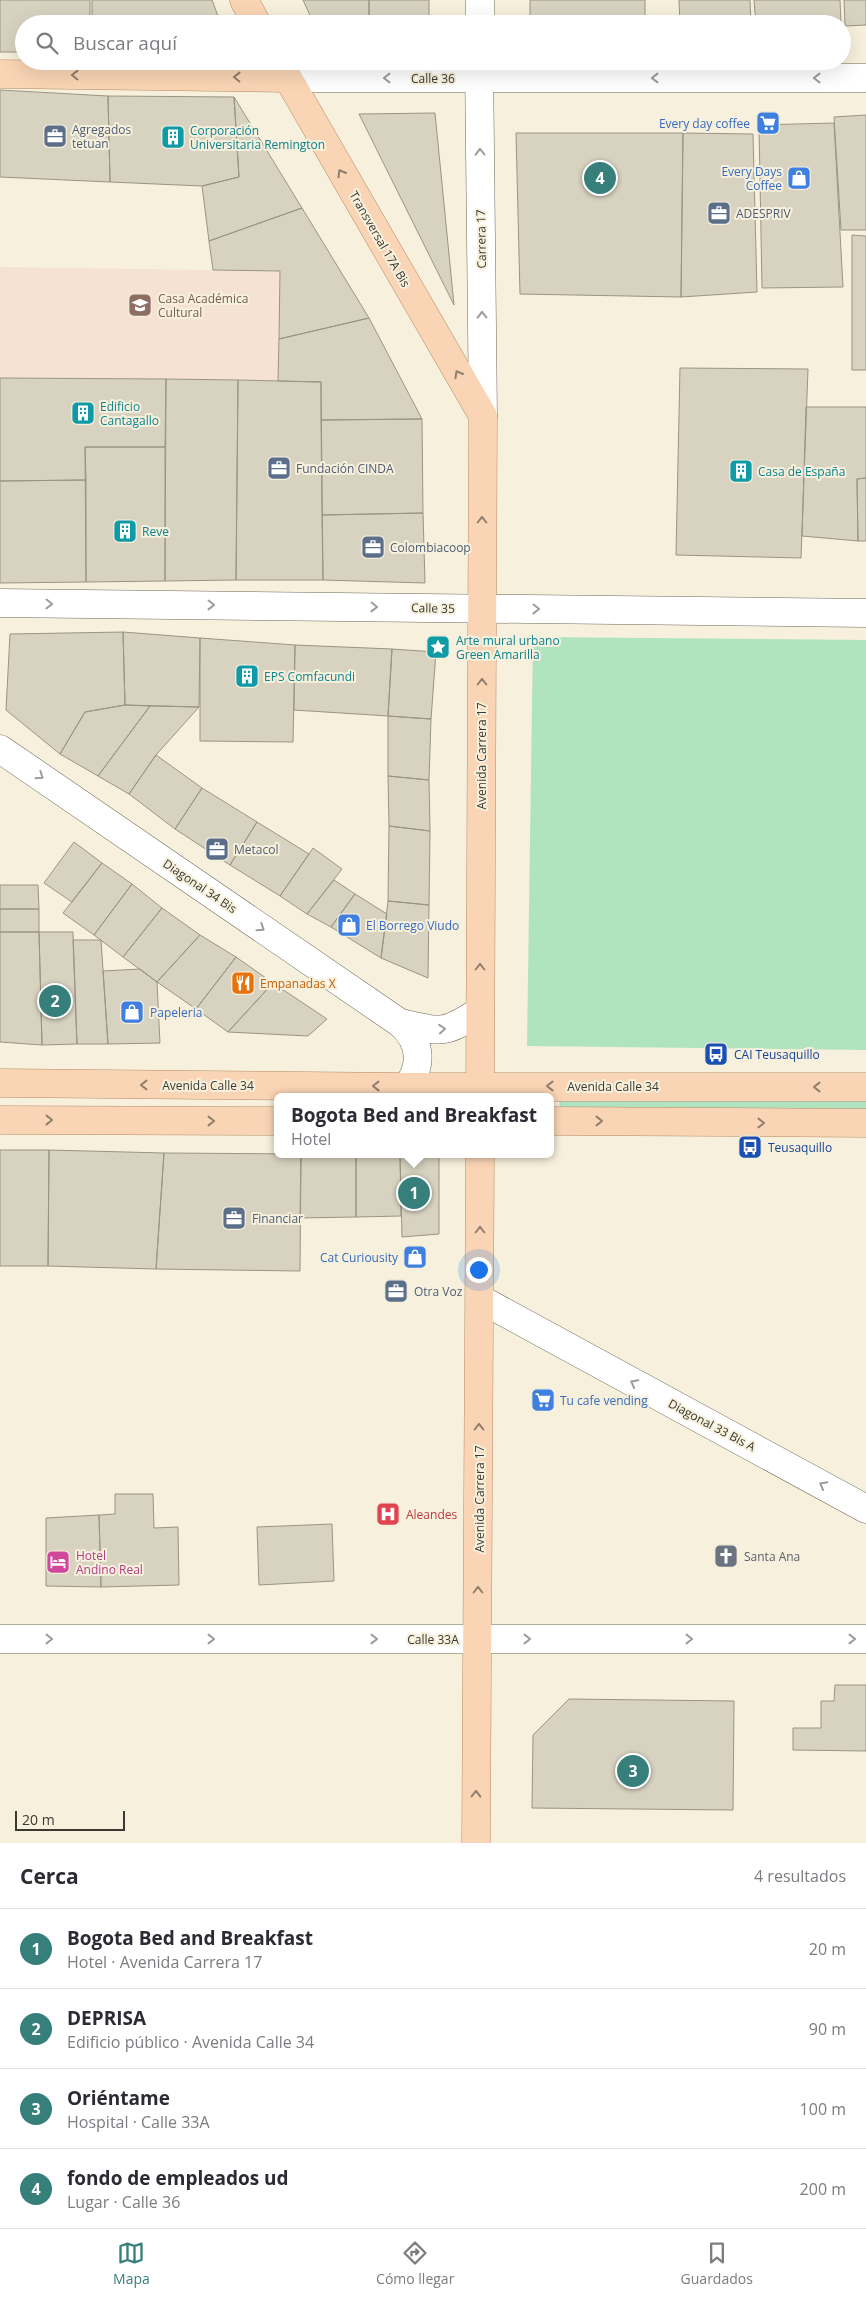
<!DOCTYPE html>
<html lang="es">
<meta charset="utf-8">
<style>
:root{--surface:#fff;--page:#f2f2f3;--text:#2b2b33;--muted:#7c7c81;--line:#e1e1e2;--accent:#367f7b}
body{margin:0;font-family:"Open Sans",sans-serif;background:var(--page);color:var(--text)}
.scale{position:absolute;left:15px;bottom:12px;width:110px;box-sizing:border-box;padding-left:5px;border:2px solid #3b3932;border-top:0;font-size:14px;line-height:18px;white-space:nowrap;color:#3b3932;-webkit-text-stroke:4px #f6f0dc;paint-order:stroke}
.you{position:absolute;left:478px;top:1269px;width:18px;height:18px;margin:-12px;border:4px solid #fff;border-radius:50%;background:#1a73e8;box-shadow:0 0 0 8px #1a73e833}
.badge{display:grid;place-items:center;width:32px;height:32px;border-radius:50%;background:var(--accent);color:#fff;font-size:16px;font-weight:700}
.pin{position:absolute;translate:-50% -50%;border:2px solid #fff;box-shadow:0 1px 5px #0006}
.popup{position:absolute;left:274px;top:1093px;width:280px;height:65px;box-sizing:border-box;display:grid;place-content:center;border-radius:8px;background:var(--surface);filter:drop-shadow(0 1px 4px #0005);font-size:16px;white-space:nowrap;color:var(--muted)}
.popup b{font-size:19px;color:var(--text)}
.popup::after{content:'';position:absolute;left:50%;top:100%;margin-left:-10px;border:10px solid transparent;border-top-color:var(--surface)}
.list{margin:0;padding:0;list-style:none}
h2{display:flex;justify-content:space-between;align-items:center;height:65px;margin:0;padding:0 20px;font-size:21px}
h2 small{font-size:16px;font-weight:400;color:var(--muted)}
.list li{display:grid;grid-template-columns:32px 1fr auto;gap:15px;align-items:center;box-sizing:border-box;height:80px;padding:0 20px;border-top:1px solid var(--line)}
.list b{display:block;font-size:19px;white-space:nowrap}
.list p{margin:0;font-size:16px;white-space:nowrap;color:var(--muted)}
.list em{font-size:16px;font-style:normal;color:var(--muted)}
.icon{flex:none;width:28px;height:28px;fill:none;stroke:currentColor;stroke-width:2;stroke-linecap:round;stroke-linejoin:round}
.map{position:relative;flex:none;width:866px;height:1843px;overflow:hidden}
.search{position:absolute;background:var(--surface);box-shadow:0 5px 20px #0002;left:15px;right:15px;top:15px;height:55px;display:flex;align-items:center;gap:12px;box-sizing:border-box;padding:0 18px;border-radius:28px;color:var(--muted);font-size:19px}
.sheet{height:385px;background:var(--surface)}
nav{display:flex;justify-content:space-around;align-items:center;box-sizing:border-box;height:70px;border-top:1px solid var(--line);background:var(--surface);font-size:14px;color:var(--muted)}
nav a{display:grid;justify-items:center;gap:2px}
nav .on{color:var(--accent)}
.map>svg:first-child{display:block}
.education{fill:#f5e2d2}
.green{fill:#b0e4c1}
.building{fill:#d8d3c0;stroke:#9a9583}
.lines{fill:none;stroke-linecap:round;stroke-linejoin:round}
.minor-casing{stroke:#6f6a5a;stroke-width:29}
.major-casing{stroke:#b58c67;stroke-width:29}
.minor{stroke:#fff;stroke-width:28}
.major{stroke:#fad5b5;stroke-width:28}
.oneway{stroke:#917f6d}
.oneway2{stroke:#9d9c98}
.labels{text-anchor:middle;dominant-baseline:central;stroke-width:4;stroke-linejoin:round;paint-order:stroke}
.street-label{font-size:12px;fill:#3b3932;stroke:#f6f0dc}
.shop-label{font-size:12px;fill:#366cbe;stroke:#f6f0dc;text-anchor:end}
.service-label{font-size:12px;fill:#4e5e75;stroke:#f6f0dc;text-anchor:start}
.culture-label{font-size:12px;fill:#0d838f;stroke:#f6f0dc;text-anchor:start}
.education-label{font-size:12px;fill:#785e54;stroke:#f6f0dc;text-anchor:start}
.food-label{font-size:12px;fill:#c56008;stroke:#f6f0dc;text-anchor:start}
.transit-label{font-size:12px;fill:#164399;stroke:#f6f0dc;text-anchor:start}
.health-label{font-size:12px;fill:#be3a42;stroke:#f6f0dc;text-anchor:start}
.hotel-label{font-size:12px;fill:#b23c85;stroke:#f6f0dc;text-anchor:start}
.worship-label{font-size:12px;fill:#5b616d;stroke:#f6f0dc;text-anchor:start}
</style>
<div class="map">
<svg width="866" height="1843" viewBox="0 0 866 1843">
<rect width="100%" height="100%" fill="#f6f0dc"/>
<!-- education -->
<path class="education" d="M0,267L280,271L278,381L0,378Z"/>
<!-- green -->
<path class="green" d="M533,637L866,640V1050L527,1046Z
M559,1095L866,1096V1112L560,1110Z"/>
<!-- building -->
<path class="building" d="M0,0H90V24H24V52H0Z
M92,0H212L221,24H92Z
M303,0H369V24H314Z
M369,0H429V23L369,24Z
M530,0H645V24H530Z
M679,0H750L751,24H680Z
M754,0H840L841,24H756Z
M844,0H866V25L845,26Z
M0,90L108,96L110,182L0,177Z
M108,96L234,97L239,177L202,186L110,182Z
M234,97L302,208L209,241L202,186L239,177Z
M435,113L454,305L359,114Z
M866,115V230H841L834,117Z
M834,123L843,287L762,288L759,125Z
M516,133H683L681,297L520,294Z
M683,133L753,134L757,292L681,297Z
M302,208L369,318L279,339L280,271L213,270L209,241Z
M852,235L866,236V370H852Z
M369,318L422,419L321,420V382L278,381L279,339Z
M680,368L808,369L801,558L676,555Z
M0,378L166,379L165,447H85L86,480L0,481Z
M166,379L238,380L236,580L165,581Z
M238,380L321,382L323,580H236Z
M806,407H866V478L857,479L858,541L802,536Z
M422,419L423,513L322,515L321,420Z
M85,447H165V581L86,582Z
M866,478V541H858L857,479Z
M86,480V582L0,583V481Z
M423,513L425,583L323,580L322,515Z
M123,632L200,638L199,707L125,705Z
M123,632L125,705L85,712L60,754L6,710L10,634Z
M200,638L295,645L293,742L200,741Z
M295,645L392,649L388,716L294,710Z
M392,649L436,652L431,719L388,716Z
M125,705L150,706L98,776L60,754L85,712Z
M150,706L199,707L156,755L129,794L98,776Z
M388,716L431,719L429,780L388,776Z
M156,755L202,788L175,829L129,794Z
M388,776L429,780L430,831L389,826Z
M202,788L257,822L230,865L175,829Z
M257,822L309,854L280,896L230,865Z
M389,826L430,831L429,905L388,901Z
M74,842L102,863L72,902L44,883Z
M313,848L342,869L307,914L280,896Z
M102,863L132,884L94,935L63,913Z
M334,880L355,894L331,927L307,914Z
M132,884L162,908L123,957L94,935Z
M0,885H38L39,909H0Z
M355,894L387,914L381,958L331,927Z
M388,901L429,905L428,978L381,958Z
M162,908L200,935L157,982L123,957Z
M0,909H39V932H0Z
M0,932H39L42,1045L0,1042Z
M39,932H73L77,1044L42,1045Z
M200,935L236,957L196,1009L157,982Z
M73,940H101L108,1044H77Z
M236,957L273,983L228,1032L196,1009Z
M140,969L157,982L160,1043L108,1044L103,971Z
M273,983L327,1019L308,1036L228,1032Z
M0,1150H49L48,1266H0Z
M49,1150L164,1153L156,1269L48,1266Z
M164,1153L301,1154L300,1271L156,1269Z
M301,1154H356V1217L300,1218Z
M356,1154H400L401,1216L356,1217Z
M400,1154H439V1234L402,1237Z
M115,1494H153L154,1528L178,1527L179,1585L101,1587L99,1515L115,1514Z
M99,1515L101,1587L46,1586V1518Z
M332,1524L334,1581L259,1585L257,1527Z
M835,1685H866V1751L793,1750V1728H821V1701H834Z
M569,1699L734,1701L733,1810L532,1808L533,1735Z"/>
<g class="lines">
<!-- minor casing -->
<g class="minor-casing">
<path id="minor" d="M480,24V0
M479,61L483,416
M286,78H866
M0,603L866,613
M0,749L400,1023C421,1041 423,1065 407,1087
M400,1023C442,1032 443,1035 480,1011
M480,1299L866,1509
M0,1639H866"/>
</g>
<!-- major casing -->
<g class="major-casing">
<path id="major" d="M244,0L257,24
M278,61L483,416L480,1097
M0,74L286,78
M0,1083L407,1087H866
M0,1120L278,1121
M550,1121L866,1123
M476,1843L480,1154"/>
</g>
<!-- minor -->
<use href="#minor" class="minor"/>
<!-- major -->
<use href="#major" class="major"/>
</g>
<!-- one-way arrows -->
<defs><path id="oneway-chevron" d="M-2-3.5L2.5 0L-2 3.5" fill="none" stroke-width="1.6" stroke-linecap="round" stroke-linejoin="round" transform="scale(1.25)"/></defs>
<g class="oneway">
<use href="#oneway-chevron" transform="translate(75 75) rotate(-179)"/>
<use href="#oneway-chevron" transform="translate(237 77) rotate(-179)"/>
<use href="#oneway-chevron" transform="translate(341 173) rotate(-120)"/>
<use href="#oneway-chevron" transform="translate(458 374) rotate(-120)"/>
<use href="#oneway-chevron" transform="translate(482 520) rotate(-90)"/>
<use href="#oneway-chevron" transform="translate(482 682) rotate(-90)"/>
<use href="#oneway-chevron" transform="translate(480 967) rotate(-90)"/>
<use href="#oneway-chevron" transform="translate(144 1085) rotate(-180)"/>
<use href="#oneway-chevron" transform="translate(376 1086) rotate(-180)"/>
<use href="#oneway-chevron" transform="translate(550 1086) rotate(-180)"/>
<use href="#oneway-chevron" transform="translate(817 1087) rotate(-180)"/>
<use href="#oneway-chevron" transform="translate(49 1120)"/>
<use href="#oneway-chevron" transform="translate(211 1121)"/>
<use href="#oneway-chevron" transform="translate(599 1121)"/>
<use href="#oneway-chevron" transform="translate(761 1123)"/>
<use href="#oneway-chevron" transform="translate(480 1230) rotate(-90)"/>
<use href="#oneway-chevron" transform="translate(479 1427) rotate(-90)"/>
<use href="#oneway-chevron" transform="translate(478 1590) rotate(-90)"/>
<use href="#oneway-chevron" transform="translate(476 1794) rotate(-89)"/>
</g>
<g class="oneway2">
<use href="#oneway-chevron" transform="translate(387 78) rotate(180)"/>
<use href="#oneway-chevron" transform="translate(655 78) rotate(180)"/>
<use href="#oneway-chevron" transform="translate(817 78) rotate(180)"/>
<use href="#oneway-chevron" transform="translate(480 152) rotate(-91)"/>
<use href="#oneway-chevron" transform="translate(482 315) rotate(-91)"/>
<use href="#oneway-chevron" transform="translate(49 604) rotate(1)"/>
<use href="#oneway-chevron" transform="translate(211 605) rotate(1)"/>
<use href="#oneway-chevron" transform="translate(374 607) rotate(1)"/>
<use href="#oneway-chevron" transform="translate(536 609) rotate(1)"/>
<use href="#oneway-chevron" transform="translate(40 776) rotate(34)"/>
<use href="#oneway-chevron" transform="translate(261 928) rotate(34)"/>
<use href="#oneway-chevron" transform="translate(442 1029) rotate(-5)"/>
<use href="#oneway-chevron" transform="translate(634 1383) rotate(-152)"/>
<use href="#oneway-chevron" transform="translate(823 1485) rotate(-152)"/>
<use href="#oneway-chevron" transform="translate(49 1639)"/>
<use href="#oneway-chevron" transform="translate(211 1639)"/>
<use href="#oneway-chevron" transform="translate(374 1639)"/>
<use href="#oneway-chevron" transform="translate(527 1639)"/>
<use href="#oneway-chevron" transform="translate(689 1639)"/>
<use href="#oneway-chevron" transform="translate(852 1639)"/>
</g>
<!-- icons -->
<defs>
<g id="supermarket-square" transform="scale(1.25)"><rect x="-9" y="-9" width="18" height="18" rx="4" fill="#3f7fe0" stroke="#f6f0dc"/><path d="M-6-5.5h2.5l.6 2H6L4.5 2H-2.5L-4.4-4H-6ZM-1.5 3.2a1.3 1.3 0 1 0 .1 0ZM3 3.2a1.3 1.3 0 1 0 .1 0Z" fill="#fff"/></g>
<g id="office-square" transform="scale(1.25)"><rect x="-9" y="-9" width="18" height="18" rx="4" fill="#5c6f8a" stroke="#f6f0dc"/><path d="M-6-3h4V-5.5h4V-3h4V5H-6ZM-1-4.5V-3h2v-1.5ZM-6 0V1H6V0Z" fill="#fff"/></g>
<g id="building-square" transform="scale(1.25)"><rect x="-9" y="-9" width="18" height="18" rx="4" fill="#0f9aa8" stroke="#f6f0dc"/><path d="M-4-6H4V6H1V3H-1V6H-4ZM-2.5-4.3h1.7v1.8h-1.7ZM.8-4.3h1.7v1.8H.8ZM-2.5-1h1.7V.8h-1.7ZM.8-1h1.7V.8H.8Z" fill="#fff"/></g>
<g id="shop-square" transform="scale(1.25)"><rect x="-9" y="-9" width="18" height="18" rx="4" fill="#3f7fe0" stroke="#f6f0dc"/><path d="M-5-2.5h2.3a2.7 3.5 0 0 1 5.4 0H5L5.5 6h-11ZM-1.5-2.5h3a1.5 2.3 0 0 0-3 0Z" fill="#fff"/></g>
<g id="school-square" transform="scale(1.25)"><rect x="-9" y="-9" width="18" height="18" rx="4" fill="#8d6e63" stroke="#f6f0dc"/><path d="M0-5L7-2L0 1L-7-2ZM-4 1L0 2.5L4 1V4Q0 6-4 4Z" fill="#fff"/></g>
<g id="sight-square" transform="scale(1.25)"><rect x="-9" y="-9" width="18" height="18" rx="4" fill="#0f9aa8" stroke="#f6f0dc"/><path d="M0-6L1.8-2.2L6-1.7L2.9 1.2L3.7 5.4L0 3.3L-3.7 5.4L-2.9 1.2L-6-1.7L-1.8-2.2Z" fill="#fff"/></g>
<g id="restaurant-square" transform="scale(1.25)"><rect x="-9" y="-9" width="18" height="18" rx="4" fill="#e8710a" stroke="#f6f0dc"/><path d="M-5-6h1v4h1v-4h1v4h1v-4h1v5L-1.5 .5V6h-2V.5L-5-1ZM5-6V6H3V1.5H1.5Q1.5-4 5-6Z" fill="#fff"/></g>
<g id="bus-square" transform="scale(1.25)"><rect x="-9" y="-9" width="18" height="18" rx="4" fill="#1a4fb4" stroke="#f6f0dc"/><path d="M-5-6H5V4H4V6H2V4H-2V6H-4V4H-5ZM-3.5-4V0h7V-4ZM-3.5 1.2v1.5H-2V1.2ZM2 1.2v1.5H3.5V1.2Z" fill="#fff"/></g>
<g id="hospital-square" transform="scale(1.25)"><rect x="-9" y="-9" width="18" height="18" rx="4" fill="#e0444e" stroke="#f6f0dc"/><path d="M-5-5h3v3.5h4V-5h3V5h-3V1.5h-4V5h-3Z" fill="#fff"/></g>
<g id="church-square" transform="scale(1.25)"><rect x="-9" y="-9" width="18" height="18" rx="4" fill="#6b7280" stroke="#f6f0dc"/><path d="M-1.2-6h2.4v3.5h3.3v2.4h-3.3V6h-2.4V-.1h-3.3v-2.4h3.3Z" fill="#fff"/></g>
<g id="hotel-square" transform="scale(1.25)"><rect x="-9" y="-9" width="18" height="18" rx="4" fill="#d1479c" stroke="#f6f0dc"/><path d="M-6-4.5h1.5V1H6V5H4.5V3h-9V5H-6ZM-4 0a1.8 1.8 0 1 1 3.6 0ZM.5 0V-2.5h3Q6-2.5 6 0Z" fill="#fff"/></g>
</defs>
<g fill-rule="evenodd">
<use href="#supermarket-square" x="768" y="123"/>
<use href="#office-square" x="55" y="136"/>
<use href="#building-square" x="173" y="137"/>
<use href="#shop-square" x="799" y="178"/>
<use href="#office-square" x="719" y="213"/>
<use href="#school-square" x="140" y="305"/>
<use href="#building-square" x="83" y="413"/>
<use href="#office-square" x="279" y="468"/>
<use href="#building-square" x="741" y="471"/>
<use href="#building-square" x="125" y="531"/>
<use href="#office-square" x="373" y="547"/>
<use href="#sight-square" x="438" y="647"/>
<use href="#building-square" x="247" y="676"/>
<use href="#office-square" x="217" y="849"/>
<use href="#shop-square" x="349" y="925"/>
<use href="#restaurant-square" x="243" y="983"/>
<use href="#shop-square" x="132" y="1012"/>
<use href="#bus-square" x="716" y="1054"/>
<use href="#bus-square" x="750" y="1147"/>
<use href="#office-square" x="234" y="1218"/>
<use href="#shop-square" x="415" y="1257"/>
<use href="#office-square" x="396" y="1291"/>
<use href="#supermarket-square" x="543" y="1400"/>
<use href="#hospital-square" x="388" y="1514"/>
<use href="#church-square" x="726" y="1556"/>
<use href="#hotel-square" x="58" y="1562"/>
</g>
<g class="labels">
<!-- street labels -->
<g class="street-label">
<text x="433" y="78">Calle 36</text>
<text transform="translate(380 239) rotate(60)">Transversal 17A Bis</text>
<text transform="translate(481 239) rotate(-91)">Carrera 17</text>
<text transform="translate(433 608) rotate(1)">Calle 35</text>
<text transform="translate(481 756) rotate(-90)">Avenida Carrera 17</text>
<text transform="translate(200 886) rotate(34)">Diagonal 34 Bis</text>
<text x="208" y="1085">Avenida Calle 34</text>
<text x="613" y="1086">Avenida Calle 34</text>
<text transform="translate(712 1425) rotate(28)">Diagonal 33 Bis A</text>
<text transform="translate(479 1499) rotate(-90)">Avenida Carrera 17</text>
<text x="433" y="1639">Calle 33A</text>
</g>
<!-- shop labels -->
<g class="shop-label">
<text x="750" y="123">Every day coffee</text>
<text x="782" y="171">Every Days<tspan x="782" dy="14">Coffee</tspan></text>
<text x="366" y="925" text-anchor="start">El Borrego Viudo</text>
<text x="150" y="1012" text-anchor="start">Papeleria</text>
<text x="398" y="1257">Cat Curiousity</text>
<text x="560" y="1400" text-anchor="start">Tu cafe vending</text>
</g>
<!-- service labels -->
<g class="service-label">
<text x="72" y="129">Agregados<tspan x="72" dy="14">tetuan</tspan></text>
<text x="736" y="213">ADESPRIV</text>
<text x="296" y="468">Fundación CINDA</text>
<text x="390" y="547">Colombiacoop</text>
<text x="234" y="849">Metacol</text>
<text x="252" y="1218">Financiar</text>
<text x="414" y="1291">Otra Voz</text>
</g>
<!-- culture labels -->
<g class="culture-label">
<text x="190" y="130">Corporación<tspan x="190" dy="14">Universitaria Remington</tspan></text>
<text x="100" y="406">Edificio<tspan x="100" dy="14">Cantagallo</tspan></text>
<text x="758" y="471">Casa de España</text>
<text x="142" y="531">Reve</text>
<text x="456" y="640">Arte mural urbano<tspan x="456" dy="14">Green Amarilla</tspan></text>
<text x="264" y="676">EPS Comfacundi</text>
</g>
<!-- education labels -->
<g class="education-label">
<text x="158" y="298">Casa Académica<tspan x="158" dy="14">Cultural</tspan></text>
</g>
<!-- food labels -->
<g class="food-label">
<text x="260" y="983">Empanadas X</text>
</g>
<!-- transit labels -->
<g class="transit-label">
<text x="734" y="1054">CAI Teusaquillo</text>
<text x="768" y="1147">Teusaquillo</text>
</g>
<!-- health labels -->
<g class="health-label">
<text x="406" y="1514">Aleandes</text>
</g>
<!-- hotel labels -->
<g class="hotel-label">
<text x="76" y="1555">Hotel<tspan x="76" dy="14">Andino Real</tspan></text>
</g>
<!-- worship labels -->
<g class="worship-label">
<text x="744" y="1556">Santa Ana</text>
</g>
</g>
</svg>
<div class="scale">20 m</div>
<div class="you"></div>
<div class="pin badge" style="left:414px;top:1193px">1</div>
<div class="popup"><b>Bogota Bed and Breakfast</b>Hotel</div>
<div class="pin badge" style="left:55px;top:1001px">2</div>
<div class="pin badge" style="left:633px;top:1771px">3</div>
<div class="pin badge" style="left:600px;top:178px">4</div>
<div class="search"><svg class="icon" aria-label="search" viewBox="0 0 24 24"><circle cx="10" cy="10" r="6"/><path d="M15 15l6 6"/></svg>Buscar aquí</div>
</div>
<section class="sheet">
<h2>Cerca<small>4 resultados</small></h2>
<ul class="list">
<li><span class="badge">1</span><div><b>Bogota Bed and Breakfast</b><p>Hotel · Avenida Carrera 17</p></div><em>20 m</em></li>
<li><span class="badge">2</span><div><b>DEPRISA</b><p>Edificio público · Avenida Calle 34</p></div><em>90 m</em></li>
<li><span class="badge">3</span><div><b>Oriéntame</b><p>Hospital · Calle 33A</p></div><em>100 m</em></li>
<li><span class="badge">4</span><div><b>fondo de empleados ud</b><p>Lugar · Calle 36</p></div><em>200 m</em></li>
</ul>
</section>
<nav>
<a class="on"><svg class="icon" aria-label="map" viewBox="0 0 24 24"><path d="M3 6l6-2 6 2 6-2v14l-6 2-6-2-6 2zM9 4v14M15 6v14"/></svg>Mapa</a>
<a><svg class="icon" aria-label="directions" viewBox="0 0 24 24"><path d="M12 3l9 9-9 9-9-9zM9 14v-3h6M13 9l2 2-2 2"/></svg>Cómo llegar</a>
<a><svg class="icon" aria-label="saved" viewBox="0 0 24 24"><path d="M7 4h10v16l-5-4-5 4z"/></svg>Guardados</a>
</nav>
